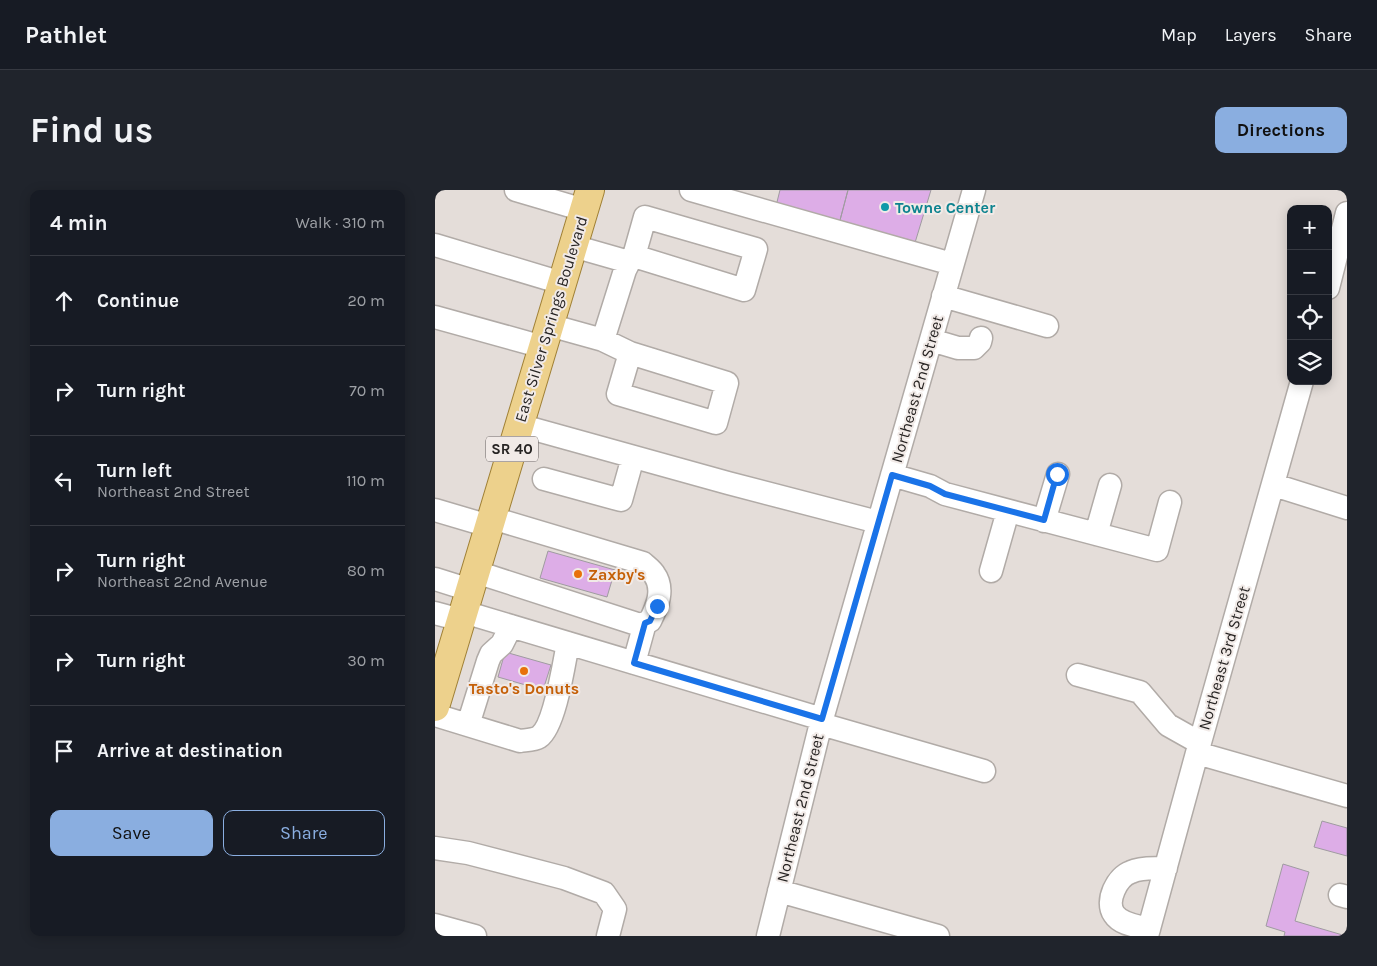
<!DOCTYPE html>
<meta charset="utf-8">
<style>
:root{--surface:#171b24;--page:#20242c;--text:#f1f3f6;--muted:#9ea1a6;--line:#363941;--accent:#8aaee0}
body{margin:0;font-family:Karla,sans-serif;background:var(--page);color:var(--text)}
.controls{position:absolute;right:15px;top:15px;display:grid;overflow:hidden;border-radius:10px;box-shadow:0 2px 12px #0003}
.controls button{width:45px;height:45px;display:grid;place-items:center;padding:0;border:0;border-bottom:1px solid var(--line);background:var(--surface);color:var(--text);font:25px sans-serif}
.stop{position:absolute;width:15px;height:15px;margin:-11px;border:4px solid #1a73e8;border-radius:50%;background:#fff}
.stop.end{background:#1a73e8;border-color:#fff;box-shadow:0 1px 5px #0008}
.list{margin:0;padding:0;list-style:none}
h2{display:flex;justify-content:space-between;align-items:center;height:65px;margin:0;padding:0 20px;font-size:21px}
h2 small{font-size:16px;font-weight:400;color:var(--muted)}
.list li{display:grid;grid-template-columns:32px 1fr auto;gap:15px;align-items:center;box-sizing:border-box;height:90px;padding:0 20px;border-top:1px solid var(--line)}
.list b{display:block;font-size:19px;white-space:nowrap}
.list p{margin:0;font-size:16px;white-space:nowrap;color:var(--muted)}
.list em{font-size:16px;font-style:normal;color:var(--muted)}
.actions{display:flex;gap:10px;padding:15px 20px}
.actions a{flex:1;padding:11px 0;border:1px solid var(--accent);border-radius:10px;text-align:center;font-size:18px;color:var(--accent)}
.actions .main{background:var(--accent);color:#111}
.icon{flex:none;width:28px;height:28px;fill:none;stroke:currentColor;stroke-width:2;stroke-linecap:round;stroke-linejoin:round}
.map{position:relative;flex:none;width:912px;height:746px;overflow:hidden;border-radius:10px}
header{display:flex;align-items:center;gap:30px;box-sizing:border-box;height:70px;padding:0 25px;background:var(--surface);border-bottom:1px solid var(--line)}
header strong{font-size:24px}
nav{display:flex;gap:28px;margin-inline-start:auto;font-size:18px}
.intro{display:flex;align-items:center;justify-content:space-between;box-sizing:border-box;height:120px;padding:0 30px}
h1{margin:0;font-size:35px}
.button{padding:12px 22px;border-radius:10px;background:var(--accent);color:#111;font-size:18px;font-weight:700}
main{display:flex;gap:30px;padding:0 30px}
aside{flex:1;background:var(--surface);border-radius:10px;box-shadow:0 2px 12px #0003}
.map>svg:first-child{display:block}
.building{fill:#ddade7;stroke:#9f9ba0}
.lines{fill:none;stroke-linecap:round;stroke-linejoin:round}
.minor-casing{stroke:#b1aba7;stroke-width:25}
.major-casing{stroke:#a08136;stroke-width:30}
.minor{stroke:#fff;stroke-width:22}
.major{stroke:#edd18c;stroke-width:28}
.route{stroke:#1a73e8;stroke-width:6}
.culture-dot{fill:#0f9aa8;stroke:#f1eae7;stroke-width:2}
.food-dot{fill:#e8710a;stroke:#f1eae7;stroke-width:2}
.labels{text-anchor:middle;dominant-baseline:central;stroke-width:4;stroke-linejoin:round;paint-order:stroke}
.shield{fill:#f1eae7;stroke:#645f5e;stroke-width:1}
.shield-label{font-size:15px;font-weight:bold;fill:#272423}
.culture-label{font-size:16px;font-weight:bold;fill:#0d838f;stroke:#f1eae7;text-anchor:start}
.street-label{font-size:16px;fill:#272423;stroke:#f1eae7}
.food-label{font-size:16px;font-weight:bold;fill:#c56008;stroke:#f1eae7;text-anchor:start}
</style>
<header>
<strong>Pathlet</strong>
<nav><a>Map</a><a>Layers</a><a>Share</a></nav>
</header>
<div class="intro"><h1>Find us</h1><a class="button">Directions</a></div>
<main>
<aside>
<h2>4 min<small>Walk · 310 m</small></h2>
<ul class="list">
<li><svg class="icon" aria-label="ahead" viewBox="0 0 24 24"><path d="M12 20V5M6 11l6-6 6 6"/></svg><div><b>Continue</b></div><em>20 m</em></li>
<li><svg class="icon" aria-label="right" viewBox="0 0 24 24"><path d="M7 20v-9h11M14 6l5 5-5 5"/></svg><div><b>Turn right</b></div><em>70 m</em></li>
<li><svg class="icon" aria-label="left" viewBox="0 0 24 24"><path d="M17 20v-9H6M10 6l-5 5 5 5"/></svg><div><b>Turn left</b><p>Northeast 2nd Street</p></div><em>110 m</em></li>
<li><svg class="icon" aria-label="right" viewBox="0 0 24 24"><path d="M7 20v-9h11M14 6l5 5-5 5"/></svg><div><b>Turn right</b><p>Northeast 22nd Avenue</p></div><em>80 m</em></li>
<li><svg class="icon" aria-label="right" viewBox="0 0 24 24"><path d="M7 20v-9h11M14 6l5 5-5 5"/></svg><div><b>Turn right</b></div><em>30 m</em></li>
<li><svg class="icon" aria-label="arrive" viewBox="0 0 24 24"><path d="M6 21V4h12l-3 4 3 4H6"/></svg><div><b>Arrive at destination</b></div></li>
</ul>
<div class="actions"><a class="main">Save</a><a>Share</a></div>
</aside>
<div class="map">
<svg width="912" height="746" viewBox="0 0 912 746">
<rect width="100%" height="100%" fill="#e4ddd9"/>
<!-- building -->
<path class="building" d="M345,0H413L404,34L341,16Z
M413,0H496L479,56L404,34Z
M113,361L180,380L172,407L105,388Z
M70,462L116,475L108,500L63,487Z
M887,631L912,638V666L879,657Z
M848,674L874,682L860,731L911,746H849L850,742L831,736Z"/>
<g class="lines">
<!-- minor casing -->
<g class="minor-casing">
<path id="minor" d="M81,0L149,20
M256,0L517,74
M0,55L127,93
M138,56L194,72L199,66L309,100L321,59L210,27L199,66
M893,98L912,23
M508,106L612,136
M0,127L108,157
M114,135L168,150L190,80L194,72
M168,150L195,163L292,193L281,233L183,204L195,163
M496,150L523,158H539L545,152L546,148
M84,235L293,293L443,332
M457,285L495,296L510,304L722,360L735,312
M109,289L186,310L198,267
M839,295L912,318
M0,320L54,336
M609,331L623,284
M661,344L675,295
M556,381L573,321
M41,382L205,435L215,431C222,417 230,399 219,384C217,380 211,376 208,373L57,328
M0,389L35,400
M29,422L387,529
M0,423L26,430
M199,473L210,433
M643,485L705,502L733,535L765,553
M0,525L85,551C92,550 99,550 104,547C120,536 129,473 133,453
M386,534L549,581
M33,535L53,471L56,464L67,454L76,436
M762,563L912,606
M0,658L33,663L129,688L169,703L180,719L173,746
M344,701L503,746
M905,705L912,707
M0,735L40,746
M714,739C703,736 686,735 679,724C670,711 682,687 696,682C707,677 719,679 731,678
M333,746L387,529L539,0
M712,746L762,563L867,191"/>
</g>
<!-- major casing -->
<g class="major-casing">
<path id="major" d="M0,517L155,0"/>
</g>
<!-- minor -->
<use href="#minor" class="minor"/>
<!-- major -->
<use href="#major" class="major"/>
</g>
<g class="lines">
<!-- route -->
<path class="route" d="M222,416L215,431L210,433L199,473L387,529L457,285L495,296L510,304L609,330L622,284"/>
</g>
<!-- markers -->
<circle class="culture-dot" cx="450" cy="17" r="5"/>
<g class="food-dot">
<circle cx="143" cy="384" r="5"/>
<circle cx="89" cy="481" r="5"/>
</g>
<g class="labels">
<!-- shield labels -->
<rect class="shield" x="51" y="246.5" width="52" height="25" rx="4"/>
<g class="shield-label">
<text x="77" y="259">SR 40</text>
</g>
<!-- culture labels -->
<g class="culture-label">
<text x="460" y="17">Towne Center</text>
</g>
<!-- street labels -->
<g class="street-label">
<text transform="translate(116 129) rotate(-73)">East Silver Springs Boulevard</text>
<text transform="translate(482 199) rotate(-74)">Northeast 2nd Street</text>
<text transform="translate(789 468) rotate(-74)">Northeast 3rd Street</text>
<text transform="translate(365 618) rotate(-76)">Northeast 2nd Street</text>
</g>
<!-- food labels -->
<g class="food-label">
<text x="153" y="384">Zaxby's</text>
<text x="89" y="498" text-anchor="middle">Tasto's Donuts</text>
</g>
</g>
</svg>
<div class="controls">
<button>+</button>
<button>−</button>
<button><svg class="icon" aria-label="locate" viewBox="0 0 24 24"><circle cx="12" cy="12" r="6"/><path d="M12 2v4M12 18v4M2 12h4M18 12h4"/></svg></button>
<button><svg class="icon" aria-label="layers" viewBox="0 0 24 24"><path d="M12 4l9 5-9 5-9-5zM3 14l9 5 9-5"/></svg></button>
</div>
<div class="stop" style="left:622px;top:284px"></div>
<div class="stop end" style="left:222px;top:416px"></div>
</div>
</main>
